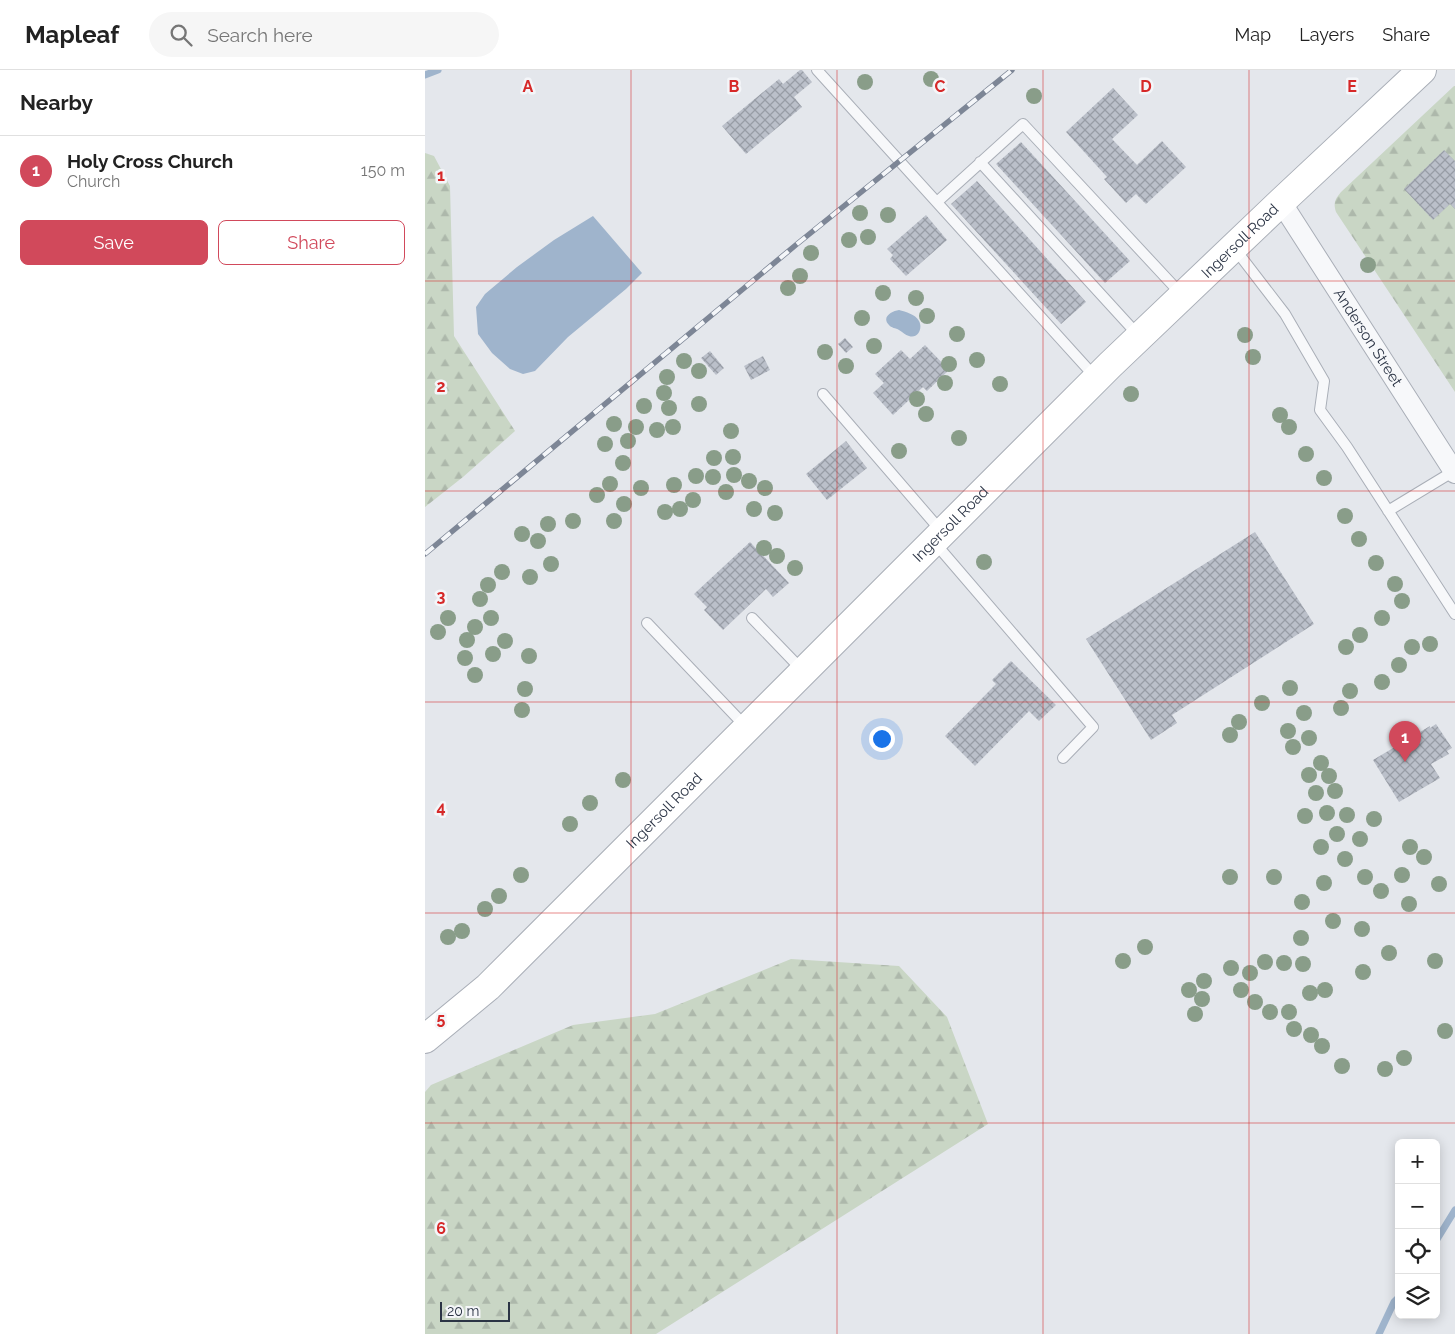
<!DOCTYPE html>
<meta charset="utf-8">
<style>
:root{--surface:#fff;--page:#f6f6f6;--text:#222;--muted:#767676;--line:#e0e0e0;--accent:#d1495b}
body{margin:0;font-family:Raleway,sans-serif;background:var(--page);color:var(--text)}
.controls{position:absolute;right:15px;bottom:15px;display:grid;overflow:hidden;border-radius:8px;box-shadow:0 2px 12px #0003}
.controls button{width:45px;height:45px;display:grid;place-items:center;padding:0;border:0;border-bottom:1px solid var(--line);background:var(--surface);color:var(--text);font:25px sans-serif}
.scale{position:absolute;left:15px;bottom:12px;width:70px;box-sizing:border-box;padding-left:5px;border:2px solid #2b3445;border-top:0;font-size:14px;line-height:18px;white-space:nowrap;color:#2b3445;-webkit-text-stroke:4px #f4f6f9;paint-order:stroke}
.you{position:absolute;left:456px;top:668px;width:18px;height:18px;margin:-12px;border:4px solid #fff;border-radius:50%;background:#1a73e8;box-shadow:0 0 0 8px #1a73e833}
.badge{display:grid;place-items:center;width:32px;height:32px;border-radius:50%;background:var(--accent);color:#fff;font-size:16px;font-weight:700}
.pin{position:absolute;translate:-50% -41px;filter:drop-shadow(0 1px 2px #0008)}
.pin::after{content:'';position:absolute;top:26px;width:18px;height:15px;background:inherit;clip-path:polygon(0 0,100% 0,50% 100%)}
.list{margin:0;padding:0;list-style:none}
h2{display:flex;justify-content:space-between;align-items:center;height:65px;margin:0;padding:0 20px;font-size:21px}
h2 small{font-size:16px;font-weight:400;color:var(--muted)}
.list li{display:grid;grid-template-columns:32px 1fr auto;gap:15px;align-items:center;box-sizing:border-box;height:70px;padding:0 20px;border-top:1px solid var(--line)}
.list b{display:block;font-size:19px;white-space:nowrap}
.list p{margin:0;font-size:16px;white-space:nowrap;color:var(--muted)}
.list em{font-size:16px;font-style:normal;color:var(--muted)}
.actions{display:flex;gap:10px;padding:15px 20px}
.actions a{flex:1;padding:11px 0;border:1px solid var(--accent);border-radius:8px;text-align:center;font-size:18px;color:var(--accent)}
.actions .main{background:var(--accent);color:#fff}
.icon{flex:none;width:28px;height:28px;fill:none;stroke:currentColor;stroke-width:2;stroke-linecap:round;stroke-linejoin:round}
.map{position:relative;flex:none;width:1030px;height:1264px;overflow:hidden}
header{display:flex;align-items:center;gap:30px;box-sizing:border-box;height:70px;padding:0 25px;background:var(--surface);border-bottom:1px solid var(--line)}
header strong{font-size:24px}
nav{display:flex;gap:28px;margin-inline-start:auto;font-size:18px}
.search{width:350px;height:45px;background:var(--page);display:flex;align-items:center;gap:12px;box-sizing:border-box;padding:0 18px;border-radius:28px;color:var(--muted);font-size:19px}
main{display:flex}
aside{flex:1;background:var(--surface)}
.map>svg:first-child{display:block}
.forest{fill:url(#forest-firs)}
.water{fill:#9fb4cc}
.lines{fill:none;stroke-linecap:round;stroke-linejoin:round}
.stream{stroke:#9fb4cc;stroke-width:7}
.building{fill:url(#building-cross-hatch)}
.service-casing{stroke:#a9aeb7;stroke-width:12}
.minor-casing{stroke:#a9aeb7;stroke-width:22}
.secondary-casing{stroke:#a9aeb7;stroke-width:30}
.service{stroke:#f7f8fa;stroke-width:10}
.minor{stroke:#f7f8fa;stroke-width:20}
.secondary{stroke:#fff;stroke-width:28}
.rail-casing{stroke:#7d8696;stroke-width:5.5}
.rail{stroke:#f4f6f9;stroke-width:4;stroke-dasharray:11;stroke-linecap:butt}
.tree{fill:#899d89}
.grid{fill:none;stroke:#d62828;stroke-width:1;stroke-opacity:0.55}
.labels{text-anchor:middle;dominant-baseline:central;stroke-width:5;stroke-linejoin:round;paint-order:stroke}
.street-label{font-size:15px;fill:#2b3445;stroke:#f4f6f9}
.grid-label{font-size:16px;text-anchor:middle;font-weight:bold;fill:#d62828;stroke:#f4f6f9;stroke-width:5;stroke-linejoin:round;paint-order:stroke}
</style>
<header>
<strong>Mapleaf</strong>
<div class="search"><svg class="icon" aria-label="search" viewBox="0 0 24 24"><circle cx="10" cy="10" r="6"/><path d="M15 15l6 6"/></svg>Search here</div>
<nav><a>Map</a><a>Layers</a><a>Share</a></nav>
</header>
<main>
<aside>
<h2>Nearby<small></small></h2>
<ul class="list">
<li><span class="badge">1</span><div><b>Holy Cross Church</b><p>Church</p></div><em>150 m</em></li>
</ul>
<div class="actions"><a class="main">Save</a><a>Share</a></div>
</aside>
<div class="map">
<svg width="1030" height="1264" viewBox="0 0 1030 1264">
<defs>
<pattern id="forest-firs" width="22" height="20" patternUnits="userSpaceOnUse" patternTransform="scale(1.25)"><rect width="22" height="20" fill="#c9d6c5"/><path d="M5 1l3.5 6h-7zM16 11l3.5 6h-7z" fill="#adb8ab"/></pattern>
<pattern id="building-cross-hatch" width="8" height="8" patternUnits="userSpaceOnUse" patternTransform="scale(1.25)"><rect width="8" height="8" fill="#bbc0ca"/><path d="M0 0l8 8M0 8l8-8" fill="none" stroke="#989da6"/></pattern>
</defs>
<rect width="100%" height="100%" fill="#e4e7ec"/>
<!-- forest -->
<path class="forest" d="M1029,16H1030V322L911,142C908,133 910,129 916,122Z
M0,83L9,86L25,116L29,266L90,361L38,407L0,437Z
M366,889L474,896L522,947L563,1054L231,1264H0V1022L6,1015L148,955L230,944Z"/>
<!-- water -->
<path class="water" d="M168,146L217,203L201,219L143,267L110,301L98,304L85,299L67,283L53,264L51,237L60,224L92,197L129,170Z
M474,240C481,242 490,244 494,251C498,258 493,269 484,266C480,265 478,262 474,260C471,258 466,258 464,255C456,247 467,241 474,240Z"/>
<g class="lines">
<!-- stream -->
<path class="stream" d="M0,5L13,0
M1011,1171L1030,1140
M954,1264L969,1232L974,1227"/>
</g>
<!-- building -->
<path class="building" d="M375,0H377L387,12L369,27L377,37L321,84L297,56L354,9L358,14Z
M688,18L713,45L687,69L712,95L737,71L761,97L721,134L711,124L701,133L679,109L682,107L641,62Z
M596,72L705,191L680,213L571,94Z
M1019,80L1030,91V139L1025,134L1008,150L979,119Z
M552,111L661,232L636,254L526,134Z
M501,145L522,170L481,206L465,189L468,185L462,179Z
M420,268L428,277L421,283L413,274Z
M500,275L524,300L502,321L498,317L468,345L448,323L459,313L450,304L476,280L485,289Z
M285,281L299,298L291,305L276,288Z
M338,286L345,300L326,310L319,296Z
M421,371L442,398L402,430L381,404Z
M830,462L889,554L747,645L752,653L726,670L661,569Z
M325,472L364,513L348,527L341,519L298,560L279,540L282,537L269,524Z
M586,591L631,635L614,651L604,641L550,696L520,666L571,614L567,610Z
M1011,654L1027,678L1022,681L1024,684L1006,694L1015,708L974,732L948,690L1005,656V658Z"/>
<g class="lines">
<!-- service casing -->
<g class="service-casing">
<path id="service" d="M392,0L671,308
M555,92L713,265
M512,132L598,54L757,225
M810,179L860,244L899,311L895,340L922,377L1030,544
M398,324L517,462
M963,441L1029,401
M510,473L668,657L638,688
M327,548L378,601
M222,553L321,657"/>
</g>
<!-- minor casing -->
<g class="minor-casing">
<g id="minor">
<path id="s1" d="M856,132L1030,403"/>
</g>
</g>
<!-- secondary casing -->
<g class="secondary-casing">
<g id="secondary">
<path id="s2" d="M0,969L63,917L685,295L856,132L997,0"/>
</g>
</g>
<!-- service -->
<use href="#service" class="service"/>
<!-- minor -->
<use href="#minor" class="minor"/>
<!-- secondary -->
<use href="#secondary" class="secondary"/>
<!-- rail casing -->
<g class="rail-casing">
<path id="rail" d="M0,484L372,174L587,0"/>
</g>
<!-- rail -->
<use href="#rail" class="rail"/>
</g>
<!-- trees -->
<g class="tree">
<circle cx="506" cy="9" r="8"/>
<circle cx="440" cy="12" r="8"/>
<circle cx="609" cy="26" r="8"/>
<circle cx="435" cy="143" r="8"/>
<circle cx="463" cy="145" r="8"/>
<circle cx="443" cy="167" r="8"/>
<circle cx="424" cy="170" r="8"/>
<circle cx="386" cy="183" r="8"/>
<circle cx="943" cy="195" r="8"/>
<circle cx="375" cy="206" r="8"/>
<circle cx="363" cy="218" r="8"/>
<circle cx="458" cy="223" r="8"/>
<circle cx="491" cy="228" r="8"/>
<circle cx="502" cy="246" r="8"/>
<circle cx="437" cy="248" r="8"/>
<circle cx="532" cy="264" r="8"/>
<circle cx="820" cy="265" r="8"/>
<circle cx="449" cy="276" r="8"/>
<circle cx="400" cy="282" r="8"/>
<circle cx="828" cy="287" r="8"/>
<circle cx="552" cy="290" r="8"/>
<circle cx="259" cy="291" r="8"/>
<circle cx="524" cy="294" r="8"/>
<circle cx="421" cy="296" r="8"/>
<circle cx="274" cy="301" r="8"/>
<circle cx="242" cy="307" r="8"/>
<circle cx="520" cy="313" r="8"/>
<circle cx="575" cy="314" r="8"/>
<circle cx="239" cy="323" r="8"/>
<circle cx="706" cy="324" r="8"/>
<circle cx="492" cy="329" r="8"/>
<circle cx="274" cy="334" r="8"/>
<circle cx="219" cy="336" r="8"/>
<circle cx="244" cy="338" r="8"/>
<circle cx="501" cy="344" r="8"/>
<circle cx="855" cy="345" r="8"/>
<circle cx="189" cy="354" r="8"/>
<circle cx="211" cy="357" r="8"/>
<circle cx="248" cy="357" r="8"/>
<circle cx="864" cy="357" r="8"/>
<circle cx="232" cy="360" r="8"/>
<circle cx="306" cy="361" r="8"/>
<circle cx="534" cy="368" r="8"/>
<circle cx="203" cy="371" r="8"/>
<circle cx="180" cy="374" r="8"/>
<circle cx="474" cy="381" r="8"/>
<circle cx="881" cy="384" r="8"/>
<circle cx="308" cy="387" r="8"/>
<circle cx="289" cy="388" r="8"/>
<circle cx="198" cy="393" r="8"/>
<circle cx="309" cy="405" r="8"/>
<circle cx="271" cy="406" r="8"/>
<circle cx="288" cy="407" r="8"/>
<circle cx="899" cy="408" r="8"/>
<circle cx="324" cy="411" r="8"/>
<circle cx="185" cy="414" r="8"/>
<circle cx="249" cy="415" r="8"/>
<circle cx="216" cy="418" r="8"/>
<circle cx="340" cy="418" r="8"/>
<circle cx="301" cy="422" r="8"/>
<circle cx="172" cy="425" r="8"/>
<circle cx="268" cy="430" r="8"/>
<circle cx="199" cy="434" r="8"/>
<circle cx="255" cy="439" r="8"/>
<circle cx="329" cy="439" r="8"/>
<circle cx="240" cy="442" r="8"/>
<circle cx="350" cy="443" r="8"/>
<circle cx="920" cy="446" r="8"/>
<circle cx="148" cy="451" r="8"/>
<circle cx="189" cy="451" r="8"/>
<circle cx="123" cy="454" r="8"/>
<circle cx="97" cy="464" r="8"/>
<circle cx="934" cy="469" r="8"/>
<circle cx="113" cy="471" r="8"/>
<circle cx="339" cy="478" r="8"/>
<circle cx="352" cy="486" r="8"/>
<circle cx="559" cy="492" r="8"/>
<circle cx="951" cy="493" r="8"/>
<circle cx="126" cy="494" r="8"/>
<circle cx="370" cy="498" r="8"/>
<circle cx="77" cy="502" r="8"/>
<circle cx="105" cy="507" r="8"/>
<circle cx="970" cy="514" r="8"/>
<circle cx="63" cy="515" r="8"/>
<circle cx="55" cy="529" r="8"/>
<circle cx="977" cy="531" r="8"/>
<circle cx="23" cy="548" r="8"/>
<circle cx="66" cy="548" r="8"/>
<circle cx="957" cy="548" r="8"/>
<circle cx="50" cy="557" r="8"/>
<circle cx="13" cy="562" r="8"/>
<circle cx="935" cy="565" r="8"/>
<circle cx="42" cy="570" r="8"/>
<circle cx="80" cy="571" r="8"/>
<circle cx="1005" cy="574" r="8"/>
<circle cx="921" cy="577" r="8"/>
<circle cx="987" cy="577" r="8"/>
<circle cx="68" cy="584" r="8"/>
<circle cx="104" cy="586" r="8"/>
<circle cx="40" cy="588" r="8"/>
<circle cx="974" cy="595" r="8"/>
<circle cx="50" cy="605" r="8"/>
<circle cx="957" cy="612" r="8"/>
<circle cx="865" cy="618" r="8"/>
<circle cx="100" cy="619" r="8"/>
<circle cx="925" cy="621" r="8"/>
<circle cx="837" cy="633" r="8"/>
<circle cx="916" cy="638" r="8"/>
<circle cx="97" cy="640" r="8"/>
<circle cx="879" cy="643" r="8"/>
<circle cx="814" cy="652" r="8"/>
<circle cx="863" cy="661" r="8"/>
<circle cx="805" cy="665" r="8"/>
<circle cx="884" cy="668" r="8"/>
<circle cx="868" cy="677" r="8"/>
<circle cx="896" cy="693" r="8"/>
<circle cx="884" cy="705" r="8"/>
<circle cx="904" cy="706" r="8"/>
<circle cx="198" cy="710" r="8"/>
<circle cx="910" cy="721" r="8"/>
<circle cx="891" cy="723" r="8"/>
<circle cx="165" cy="733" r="8"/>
<circle cx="902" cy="743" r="8"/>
<circle cx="922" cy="745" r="8"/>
<circle cx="880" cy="746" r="8"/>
<circle cx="949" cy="749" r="8"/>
<circle cx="145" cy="754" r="8"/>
<circle cx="912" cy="764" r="8"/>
<circle cx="935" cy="769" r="8"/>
<circle cx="896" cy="777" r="8"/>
<circle cx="985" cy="777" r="8"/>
<circle cx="999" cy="787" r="8"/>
<circle cx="920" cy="789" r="8"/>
<circle cx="96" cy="805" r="8"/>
<circle cx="977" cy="805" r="8"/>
<circle cx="805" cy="807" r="8"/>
<circle cx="849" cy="807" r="8"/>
<circle cx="940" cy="807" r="8"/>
<circle cx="899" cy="813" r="8"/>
<circle cx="1014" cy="814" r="8"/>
<circle cx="956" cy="821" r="8"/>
<circle cx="74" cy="826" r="8"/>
<circle cx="877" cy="832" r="8"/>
<circle cx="984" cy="834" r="8"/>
<circle cx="60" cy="839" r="8"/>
<circle cx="908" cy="851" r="8"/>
<circle cx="937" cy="859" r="8"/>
<circle cx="37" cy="861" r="8"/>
<circle cx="23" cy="867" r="8"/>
<circle cx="876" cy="868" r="8"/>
<circle cx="720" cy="877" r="8"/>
<circle cx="964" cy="883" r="8"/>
<circle cx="698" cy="891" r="8"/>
<circle cx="1010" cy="891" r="8"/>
<circle cx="840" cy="892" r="8"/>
<circle cx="859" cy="893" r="8"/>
<circle cx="878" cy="894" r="8"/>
<circle cx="806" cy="898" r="8"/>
<circle cx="938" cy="902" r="8"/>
<circle cx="825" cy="903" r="8"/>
<circle cx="779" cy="911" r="8"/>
<circle cx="764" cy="920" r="8"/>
<circle cx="816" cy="920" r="8"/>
<circle cx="900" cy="920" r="8"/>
<circle cx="885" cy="923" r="8"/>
<circle cx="777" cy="929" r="8"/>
<circle cx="830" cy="932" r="8"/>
<circle cx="845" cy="942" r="8"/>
<circle cx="864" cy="942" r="8"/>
<circle cx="770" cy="944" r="8"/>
<circle cx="869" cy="959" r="8"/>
<circle cx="1020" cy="961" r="8"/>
<circle cx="886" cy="965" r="8"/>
<circle cx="897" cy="976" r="8"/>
<circle cx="979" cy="988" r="8"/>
<circle cx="917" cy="996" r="8"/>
<circle cx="960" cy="999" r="8"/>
</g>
<!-- grid -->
<path class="grid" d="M206,0V1264M412,0V1264M618,0V1264M824,0V1264M0,211H1030M0,421H1030M0,632H1030M0,843H1030M0,1053H1030"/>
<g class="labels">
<!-- street labels -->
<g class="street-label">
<text stroke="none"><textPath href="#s2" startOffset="1141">Ingersoll Road</textPath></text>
<text stroke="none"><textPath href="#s1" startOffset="161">Anderson Street</textPath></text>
<text stroke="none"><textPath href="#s2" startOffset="736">Ingersoll Road</textPath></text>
<text stroke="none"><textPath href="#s2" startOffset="331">Ingersoll Road</textPath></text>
</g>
</g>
<g class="grid-label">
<text x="103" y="22">A</text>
<text x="309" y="22">B</text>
<text x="515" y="22">C</text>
<text x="721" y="22">D</text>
<text x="927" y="22">E</text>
<text x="16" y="111">1</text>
<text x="16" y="322">2</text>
<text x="16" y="532">3</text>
<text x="16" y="743">4</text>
<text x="16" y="954">5</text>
<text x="16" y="1164">6</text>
</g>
</svg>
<div class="controls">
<button>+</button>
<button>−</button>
<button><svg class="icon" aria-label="locate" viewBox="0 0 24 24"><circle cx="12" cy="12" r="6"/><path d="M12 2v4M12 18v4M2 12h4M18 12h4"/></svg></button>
<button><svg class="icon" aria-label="layers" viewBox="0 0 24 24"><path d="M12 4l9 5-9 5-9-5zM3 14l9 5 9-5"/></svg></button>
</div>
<div class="scale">20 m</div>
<div class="you"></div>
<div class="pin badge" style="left:980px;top:692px">1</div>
</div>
</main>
